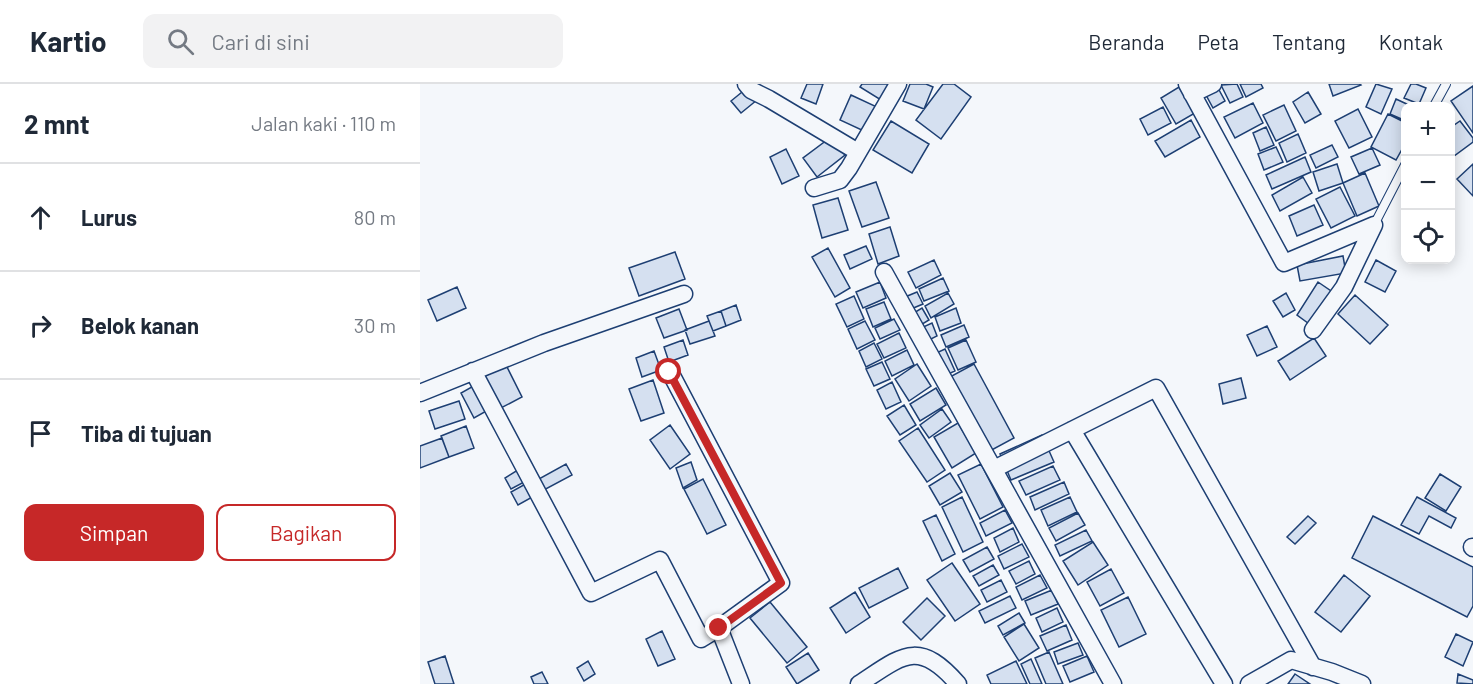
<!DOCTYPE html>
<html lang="id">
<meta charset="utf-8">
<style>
:root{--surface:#fff;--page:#f2f2f3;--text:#1f2937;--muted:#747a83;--line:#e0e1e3;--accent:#c62828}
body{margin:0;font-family:Barlow,sans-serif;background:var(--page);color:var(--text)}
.controls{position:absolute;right:18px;top:18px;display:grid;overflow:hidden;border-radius:12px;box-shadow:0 3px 15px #0003}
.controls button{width:54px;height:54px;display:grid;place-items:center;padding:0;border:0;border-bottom:2px solid var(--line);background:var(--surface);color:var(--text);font:30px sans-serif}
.stop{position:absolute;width:18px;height:18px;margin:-14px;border:4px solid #c62828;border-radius:50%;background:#fff}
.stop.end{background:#c62828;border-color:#fff;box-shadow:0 2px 6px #0008}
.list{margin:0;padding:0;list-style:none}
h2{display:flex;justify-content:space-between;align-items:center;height:78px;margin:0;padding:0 24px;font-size:26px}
h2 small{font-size:20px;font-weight:400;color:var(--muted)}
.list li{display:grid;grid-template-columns:39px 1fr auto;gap:18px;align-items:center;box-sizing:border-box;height:108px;padding:0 24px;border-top:2px solid var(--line)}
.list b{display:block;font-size:22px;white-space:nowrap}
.list em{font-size:20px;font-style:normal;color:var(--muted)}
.actions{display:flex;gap:12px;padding:18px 24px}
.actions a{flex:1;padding:14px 0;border:2px solid var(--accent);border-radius:12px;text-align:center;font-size:21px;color:var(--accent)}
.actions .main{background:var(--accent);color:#fff}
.icon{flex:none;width:33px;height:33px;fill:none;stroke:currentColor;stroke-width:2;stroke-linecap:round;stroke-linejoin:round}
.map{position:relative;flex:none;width:1053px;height:600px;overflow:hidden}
header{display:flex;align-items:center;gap:36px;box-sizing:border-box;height:84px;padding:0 30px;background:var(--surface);border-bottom:2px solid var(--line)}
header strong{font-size:28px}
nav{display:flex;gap:33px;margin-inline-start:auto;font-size:21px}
.search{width:420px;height:54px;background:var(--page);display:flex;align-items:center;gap:15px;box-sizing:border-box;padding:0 21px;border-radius:12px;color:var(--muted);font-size:22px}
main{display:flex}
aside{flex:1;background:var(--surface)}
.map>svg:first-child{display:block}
.building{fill:#d5e0f0;stroke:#1d3f73;stroke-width:1.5}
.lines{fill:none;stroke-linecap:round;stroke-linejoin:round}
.service-casing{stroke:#1d3f73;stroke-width:10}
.minor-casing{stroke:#1d3f73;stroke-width:19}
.service{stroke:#f4f7fb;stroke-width:8}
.minor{stroke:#f4f7fb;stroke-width:16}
.route{stroke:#c62828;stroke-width:8}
</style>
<header>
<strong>Kartio</strong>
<div class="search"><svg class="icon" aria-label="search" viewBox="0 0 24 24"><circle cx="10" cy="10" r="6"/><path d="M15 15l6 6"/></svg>Cari di sini</div>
<nav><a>Beranda</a><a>Peta</a><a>Tentang</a><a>Kontak</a></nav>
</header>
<main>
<aside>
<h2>2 mnt<small>Jalan kaki · 110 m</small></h2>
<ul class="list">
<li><svg class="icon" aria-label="ahead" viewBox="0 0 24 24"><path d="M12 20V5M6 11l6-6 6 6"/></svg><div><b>Lurus</b></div><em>80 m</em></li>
<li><svg class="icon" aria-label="right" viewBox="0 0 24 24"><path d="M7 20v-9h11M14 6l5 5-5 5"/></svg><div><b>Belok kanan</b></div><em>30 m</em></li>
<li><svg class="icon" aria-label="arrive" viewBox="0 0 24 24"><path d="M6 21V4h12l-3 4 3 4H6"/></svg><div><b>Tiba di tujuan</b></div></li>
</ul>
<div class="actions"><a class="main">Simpan</a><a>Bagikan</a></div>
</aside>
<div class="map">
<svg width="1053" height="600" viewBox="0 0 1053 600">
<rect width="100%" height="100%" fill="#f4f7fb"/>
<!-- building -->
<path class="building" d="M387,0H403L396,20L381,14Z
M442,0H471L461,16L440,3Z
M490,0H506L513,3L504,25L483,17Z
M523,0H534L551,13L521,55L496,36Z
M817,0L823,13L810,19L801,1Z
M820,0H841L843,4L826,13Z
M909,0H940L941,1L913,12Z
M956,0L972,5L961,30L946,23Z
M991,0H996L1006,4L999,20L984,14Z
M1053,2V49L1031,17Z
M759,3L775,29L756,40L741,14Z
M327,4L337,16L321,29L311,17Z
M798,4L805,17L793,24L786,11Z
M888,8L901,30L885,39L873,18Z
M431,11L457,23L446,48L420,36Z
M976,15L991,22H986V37L970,30Z
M833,19L843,39L815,54L804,33Z
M864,21L876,47L856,57L843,31Z
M743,23L751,39L728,51L720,35Z
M938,25L952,53L929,64L915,37Z
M968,30L986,39V58L976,76L951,63Z
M771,36L780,53L745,73L735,57Z
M471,37L509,60L492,89L453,66Z
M1040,37L1053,54V58L1030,75V44Z
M846,43L854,61L840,67L833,49Z
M878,50L886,69L867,78L859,59Z
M411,53L425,71L397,93L383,74Z
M912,61L918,73L896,84L890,71Z
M856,63L863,78L844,86L838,70Z
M952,64L960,81L939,90L931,73Z
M366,65L379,92L362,100L350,73Z
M885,73L891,88L852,105L846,91Z
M917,80L923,99L899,107L893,88Z
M1053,80V112L1037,95Z
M945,89L959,122L937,132L923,99Z
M883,93L892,109L860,127L852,111Z
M456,98L469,134L442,143L429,107Z
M920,103L935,132L911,144L896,115Z
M418,114L428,146L402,154L393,121Z
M894,121L903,141L877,152L869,132Z
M470,143L479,172L458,180L449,150Z
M446,162L452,175L430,185L424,171Z
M408,164L430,204L415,213L392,173Z
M255,168L265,195L219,212L209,184Z
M923,172L926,189L880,197L877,181Z
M514,176L521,191L496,204L488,188Z
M956,176L976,187L965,208L945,198Z
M523,194L529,207L504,217L499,205Z
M460,198L466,214L443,224L436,208Z
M898,198L914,209L892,242L877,231Z
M37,203L46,224L17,237L8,216Z
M497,208L503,220L491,225L485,213Z
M528,209L534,220L511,234L505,222Z
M866,209L875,226L863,233L853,217Z
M935,211L968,241L950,260L918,230Z
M434,212L444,235L427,243L416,220Z
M464,218L471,235L453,243L446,225Z
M316,221L321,236L306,242L301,227Z
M502,224L509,236L499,242L492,230Z
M536,224L541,239L520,247L515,233Z
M259,225L267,246L244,254L236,234Z
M301,227L306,242L293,247L287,232Z
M474,235L480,246L460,255L455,244Z
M289,237L295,252L270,260L265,246Z
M445,237L455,256L437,265L428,245Z
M512,239L517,252L507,257L501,244Z
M544,241L549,253L526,263L521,251Z
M847,242L857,263L837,272L827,251Z
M479,249L486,264L464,274L457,260Z
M894,254L906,272L870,296L858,277Z
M263,256L268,271L249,278L244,263Z
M546,256L556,278L538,286L528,264Z
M454,259L462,275L446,283L439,267Z
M525,265L535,287L524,292L514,270Z
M487,266L494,281L472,292L465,277Z
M234,267L241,286L222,293L216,274Z
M462,278L470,295L454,302L446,285Z
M497,280L511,302L489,317L475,295Z
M554,280L594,354L568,368L528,294Z
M86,281L102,313L77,326L61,294Z
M821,294L826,314L803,320L799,300Z
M233,296L244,329L221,337L209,305Z
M472,298L481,318L466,325L457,306Z
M57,300L70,325L54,334L41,309Z
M516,304L526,321L500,337L490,320Z
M39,317L45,335L15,345L9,327Z
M484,321L496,341L480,351L467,332Z
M522,325L531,338L509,354L500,341Z
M538,339L556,369L532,384L514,353Z
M250,341L270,370L250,385L230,356Z
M46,342L54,364L29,373L21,352Z
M498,344L525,386L507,398L479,357Z
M622,351L634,378L591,396L580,370Z
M22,354L29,373L0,384V362Z
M271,378L277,396L263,404L256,384Z
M146,380L152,391L122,407L117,396Z
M561,380L583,423L560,435L538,391Z
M633,382L640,396L606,411L599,397Z
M101,384L108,396L91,405L85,394Z
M530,389L542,408L520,421L509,402Z
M1020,390L1041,403L1026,427L1005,414Z
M283,395L306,441L287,450L264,405Z
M109,398L116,411L98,421L91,408Z
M644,398L649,410L615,426L610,413Z
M542,413L563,458L543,468L522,423Z
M650,413L657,428L628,442L621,426Z
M997,413L1036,434L1031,444L1009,432L999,450L981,441Z
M585,426L592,439L566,452L560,439Z
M658,429L665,441L636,457L629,444Z
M516,431L535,470L522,477L503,437Z
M888,432L896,439L875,460L867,453Z
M953,432L1053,483V522L1047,533L932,474Z
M593,444L599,458L580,468L574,454Z
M666,446L672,457L640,472L635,461Z
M673,458L688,481L658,501L643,477Z
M602,460L609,473L584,485L578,472Z
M567,463L574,475L550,488L543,476Z
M609,477L615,490L596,500L589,487Z
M532,479L560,520L535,537L507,496Z
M573,481L579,491L559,502L553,492Z
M478,484L488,504L449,524L439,504Z
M691,485L704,509L680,522L667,498Z
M620,491L627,504L602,516L596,503Z
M924,491L950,512L921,548L895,528Z
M581,496L587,508L567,518L561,506Z
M632,506L638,520L611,531L605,517Z
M435,508L450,533L426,549L410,524Z
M590,512L596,524L565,539L559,527Z
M708,513L726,550L699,563L681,526Z
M507,514L525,532L501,556L483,538Z
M350,518L387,563L367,579L330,534Z
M637,524L643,538L622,548L616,534Z
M599,529L605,539L583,551L578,542Z
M604,540L619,564L599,577L584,553Z
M646,541L652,556L627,567L620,552Z
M242,547L255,575L238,582L226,555Z
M1036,550L1053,558L1043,582L1025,573Z
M658,559L663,571L638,580L634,568Z
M629,568L643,600H626L615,574Z
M388,569L399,586L377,600L366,583Z
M25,572L34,600H15L8,578Z
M667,572L674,588L650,598L643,582Z
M611,575L622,600H610L601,580Z
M168,577L175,590L164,597L157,584Z
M596,577L607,600H571L567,591Z
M122,588L128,600H114L111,593Z
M875,590L890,600H868Z
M1038,590L1053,596V600L1037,599Z"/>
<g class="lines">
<!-- service casing -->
<g class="service-casing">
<path id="service" d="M1014,22L1026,0
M954,141L986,79"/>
</g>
<!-- minor casing -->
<g class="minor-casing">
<path id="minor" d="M326,0L331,6L349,15L438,68
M767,0L864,179L954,141
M772,10L793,0
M394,104L420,96L429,84L478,0
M464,188L693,600
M893,246L924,203L954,141
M53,287L171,509L240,476L281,555L299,544
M250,288L361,499L299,544L321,600
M0,309L124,259L264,210
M652,346L804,600
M574,385L736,304L893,583
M1052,463L1053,464
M439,600C482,572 498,554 538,600
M829,600L871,576L912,588L942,600"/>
</g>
<!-- service -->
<use href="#service" class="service"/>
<!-- minor -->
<use href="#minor" class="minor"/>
</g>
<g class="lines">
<!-- route -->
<path class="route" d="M249,288L361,499L299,544"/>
</g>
</svg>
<div class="controls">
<button>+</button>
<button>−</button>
<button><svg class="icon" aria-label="locate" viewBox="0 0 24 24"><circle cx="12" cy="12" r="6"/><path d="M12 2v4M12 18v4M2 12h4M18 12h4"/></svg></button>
</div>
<div class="stop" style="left:249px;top:288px"></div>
<div class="stop end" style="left:299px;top:544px"></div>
</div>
</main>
